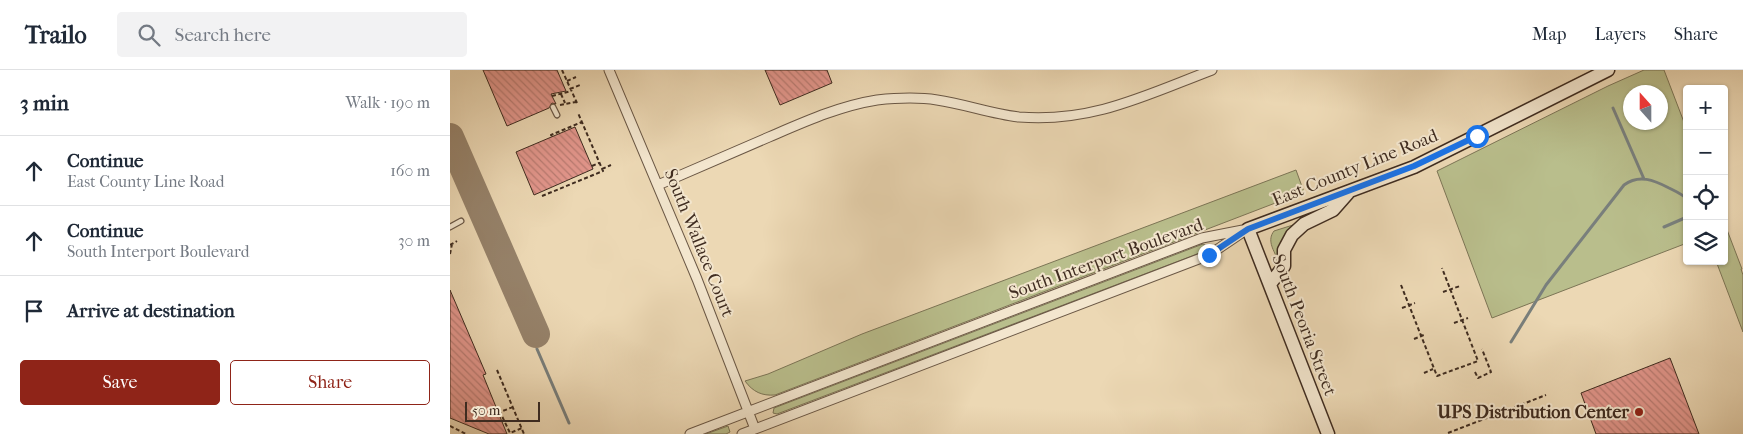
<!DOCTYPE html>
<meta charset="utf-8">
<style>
:root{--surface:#fff;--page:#f2f2f3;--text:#1f2937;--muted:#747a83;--line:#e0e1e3;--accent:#8f2418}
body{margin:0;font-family:"IM FELL French Canon",serif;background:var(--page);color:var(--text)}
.controls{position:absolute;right:15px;top:15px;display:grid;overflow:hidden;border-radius:5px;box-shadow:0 1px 4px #0004}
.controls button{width:45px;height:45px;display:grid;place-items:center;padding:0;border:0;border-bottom:1px solid var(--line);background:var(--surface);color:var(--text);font:25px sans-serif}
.compass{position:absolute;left:1173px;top:15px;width:45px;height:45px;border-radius:50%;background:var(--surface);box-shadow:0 1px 4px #0004;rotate:339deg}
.scale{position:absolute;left:15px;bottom:12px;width:75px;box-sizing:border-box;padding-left:5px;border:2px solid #3f2c20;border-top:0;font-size:14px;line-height:18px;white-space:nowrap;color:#3f2c20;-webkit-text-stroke:4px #f3e6ce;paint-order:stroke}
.stop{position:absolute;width:15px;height:15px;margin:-11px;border:4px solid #1a73e8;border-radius:50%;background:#fff}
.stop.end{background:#1a73e8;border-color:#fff;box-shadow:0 1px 5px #0008}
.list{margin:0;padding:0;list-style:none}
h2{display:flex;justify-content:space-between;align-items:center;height:65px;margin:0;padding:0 20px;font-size:21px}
h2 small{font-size:16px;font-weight:400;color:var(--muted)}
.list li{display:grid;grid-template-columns:32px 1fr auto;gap:15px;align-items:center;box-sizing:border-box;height:70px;padding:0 20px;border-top:1px solid var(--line)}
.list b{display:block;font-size:19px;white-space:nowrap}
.list p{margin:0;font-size:16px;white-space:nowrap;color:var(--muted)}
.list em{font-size:16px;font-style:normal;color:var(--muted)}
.actions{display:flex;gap:10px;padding:15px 20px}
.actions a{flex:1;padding:11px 0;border:1px solid var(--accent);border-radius:5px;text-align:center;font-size:18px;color:var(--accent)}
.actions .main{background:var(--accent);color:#fff}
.icon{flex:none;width:28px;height:28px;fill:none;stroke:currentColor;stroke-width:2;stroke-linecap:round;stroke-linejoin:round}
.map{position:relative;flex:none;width:1293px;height:364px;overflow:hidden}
header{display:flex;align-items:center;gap:30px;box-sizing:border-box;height:70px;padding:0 25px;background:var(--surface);border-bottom:1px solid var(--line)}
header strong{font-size:24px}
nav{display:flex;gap:28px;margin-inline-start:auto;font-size:18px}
.search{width:350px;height:45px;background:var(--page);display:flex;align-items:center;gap:12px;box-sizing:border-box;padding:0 18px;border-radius:5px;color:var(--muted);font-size:19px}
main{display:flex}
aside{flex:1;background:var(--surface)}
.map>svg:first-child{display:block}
.green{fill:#b9be8c;stroke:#7c7556;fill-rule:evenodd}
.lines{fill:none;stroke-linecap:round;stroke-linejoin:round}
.stream{stroke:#797f7c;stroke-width:3}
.taxiway{stroke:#96826a;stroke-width:28}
.building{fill:url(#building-back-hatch);stroke:#3f2c20}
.lane-casing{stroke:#6a5745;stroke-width:7}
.street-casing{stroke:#6a5745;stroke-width:11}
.secondary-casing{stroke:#3f2c20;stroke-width:15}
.path{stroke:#3f2c20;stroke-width:2;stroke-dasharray:4 2.5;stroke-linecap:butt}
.lane{stroke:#f3e6ce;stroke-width:4.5}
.street{stroke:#f3e6ce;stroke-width:9}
.secondary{stroke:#f3e6ce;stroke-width:12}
.route{stroke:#1a73e8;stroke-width:6}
.poi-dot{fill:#8f2418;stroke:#f3e6ce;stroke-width:2}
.labels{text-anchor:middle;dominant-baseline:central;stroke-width:4;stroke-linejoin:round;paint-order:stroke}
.street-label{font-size:18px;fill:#3f2c20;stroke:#f3e6ce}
.poi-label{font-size:18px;font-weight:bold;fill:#3f2c20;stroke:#f3e6ce;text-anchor:end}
</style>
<header>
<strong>Trailo</strong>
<div class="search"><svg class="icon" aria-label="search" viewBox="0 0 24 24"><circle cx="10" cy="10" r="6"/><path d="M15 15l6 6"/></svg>Search here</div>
<nav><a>Map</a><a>Layers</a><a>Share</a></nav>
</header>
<main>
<aside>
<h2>3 min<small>Walk · 190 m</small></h2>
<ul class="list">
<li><svg class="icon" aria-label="ahead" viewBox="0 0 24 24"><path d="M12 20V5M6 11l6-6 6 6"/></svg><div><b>Continue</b><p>East County Line Road</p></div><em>160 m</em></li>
<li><svg class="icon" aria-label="ahead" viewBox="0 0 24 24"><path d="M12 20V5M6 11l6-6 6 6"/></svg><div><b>Continue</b><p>South Interport Boulevard</p></div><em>30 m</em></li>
<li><svg class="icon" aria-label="arrive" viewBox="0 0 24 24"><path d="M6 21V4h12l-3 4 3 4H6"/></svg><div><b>Arrive at destination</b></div></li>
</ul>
<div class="actions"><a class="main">Save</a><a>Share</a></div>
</aside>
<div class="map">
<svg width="1293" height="364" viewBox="0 0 1293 364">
<defs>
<pattern id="building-back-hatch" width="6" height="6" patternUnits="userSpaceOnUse" patternTransform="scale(1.25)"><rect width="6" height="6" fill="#e2968c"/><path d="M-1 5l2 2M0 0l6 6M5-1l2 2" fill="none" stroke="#b97b72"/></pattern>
</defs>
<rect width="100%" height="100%" fill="#ecd8b4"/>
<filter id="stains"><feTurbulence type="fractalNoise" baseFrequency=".004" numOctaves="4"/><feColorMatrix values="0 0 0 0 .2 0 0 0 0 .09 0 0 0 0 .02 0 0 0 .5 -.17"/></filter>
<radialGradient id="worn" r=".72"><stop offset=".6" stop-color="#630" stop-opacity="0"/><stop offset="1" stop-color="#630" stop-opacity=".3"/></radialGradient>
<!-- green -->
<path class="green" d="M1194,0H1214L1237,60V173L1042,248L987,101L1158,16ZM1210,22V52H1180V22Z
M846,100L854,122L325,325C312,326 303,322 295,311L318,304L412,264Z
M1274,152L1292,199H1291L1293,205V262L1266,191H1274Z
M843,155L828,188H827C823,179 817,170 824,161Z
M753,174L757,176L755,181L327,344L323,343L324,338Z
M278,356L280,362L276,364H256Z"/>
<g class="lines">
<!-- stream -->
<path class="stream" d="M1163,38L1194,109
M1214,157L1237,147
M1061,272L1096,215L1174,115C1189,104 1204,110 1219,118C1225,121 1232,124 1237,129
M87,279L119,353"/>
<!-- taxiway -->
<path class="taxiway" d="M0,67L86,264"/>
</g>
<!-- building -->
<path class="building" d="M33,0H107L116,21L101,24L106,34L102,33L99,38L57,56Z
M315,0H377L382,13L330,35Z
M125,57L143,99L84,125L66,82Z
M0,220L36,304L33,305L57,364H39L0,348Z
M1220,288L1249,364H1146L1131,323Z"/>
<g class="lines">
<!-- lane casing -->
<g class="lane-casing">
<path id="lane" d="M103,37L107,45
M0,157L11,151"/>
</g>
<!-- street casing -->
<g class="street-casing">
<path id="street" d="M159,0L247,209L305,359
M208,115C245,99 282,83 319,67C354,52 389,36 427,30C446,28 468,27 487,30C515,34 541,44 569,47C642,53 696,25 762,0
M240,364L752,168L798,159
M292,364L759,185L793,162"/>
</g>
<!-- secondary casing -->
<g class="secondary-casing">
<path id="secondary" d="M820,214L834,196V180L842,165L854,154L883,140L898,123
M878,364L798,159L964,97L1158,0"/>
</g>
<!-- path -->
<path class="path" d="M112,0L127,33
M117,11L126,7
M120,19L130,15
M111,24L115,33
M102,26L121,21
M110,35L126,32
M102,66L101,65L132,52
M142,96L149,93
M152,99L161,95
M92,126L153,101L128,43
M0,175L7,171
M0,184L2,174
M951,215L987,306L1028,291L992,198
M993,222L1010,216
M952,238L965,233
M1004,253L1018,248
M964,269L976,264
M47,300L74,364
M1025,302L1028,308L1041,302L1032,279
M974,303L983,299
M63,337L50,342L60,363L72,358
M0,356L16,364
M998,363L1096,325"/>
<!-- lane -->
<use href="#lane" class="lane"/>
<!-- street -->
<use href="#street" class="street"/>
<!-- secondary -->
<use href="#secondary" class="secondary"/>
</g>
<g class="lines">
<!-- route -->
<path class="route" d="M759,185L798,159L964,96L1027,66"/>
</g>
<!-- markers -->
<circle class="poi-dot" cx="1189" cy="342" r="5"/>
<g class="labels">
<!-- street labels -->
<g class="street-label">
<text transform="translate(905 98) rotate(-22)">East County Line Road</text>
<text transform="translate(249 173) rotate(68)">South Wallace Court</text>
<text transform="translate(656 189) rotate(-20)">South Interport Boulevard</text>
<text transform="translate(854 255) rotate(69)">South Peoria Street</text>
</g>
<!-- poi labels -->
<g class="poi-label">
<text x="1179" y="342">UPS Distribution Center</text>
</g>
</g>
<rect width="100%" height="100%" filter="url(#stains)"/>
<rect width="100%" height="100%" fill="url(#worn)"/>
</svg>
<div class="controls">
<button>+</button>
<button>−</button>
<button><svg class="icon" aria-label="locate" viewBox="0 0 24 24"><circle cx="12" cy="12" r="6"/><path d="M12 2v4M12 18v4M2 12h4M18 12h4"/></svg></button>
<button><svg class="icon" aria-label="layers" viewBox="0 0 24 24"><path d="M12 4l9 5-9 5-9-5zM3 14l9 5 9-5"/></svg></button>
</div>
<svg class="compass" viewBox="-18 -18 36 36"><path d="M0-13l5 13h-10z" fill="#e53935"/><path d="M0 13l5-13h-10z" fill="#747a83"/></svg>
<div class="scale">50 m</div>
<div class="stop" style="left:1027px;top:66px"></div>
<div class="stop end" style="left:759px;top:185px"></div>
</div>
</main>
